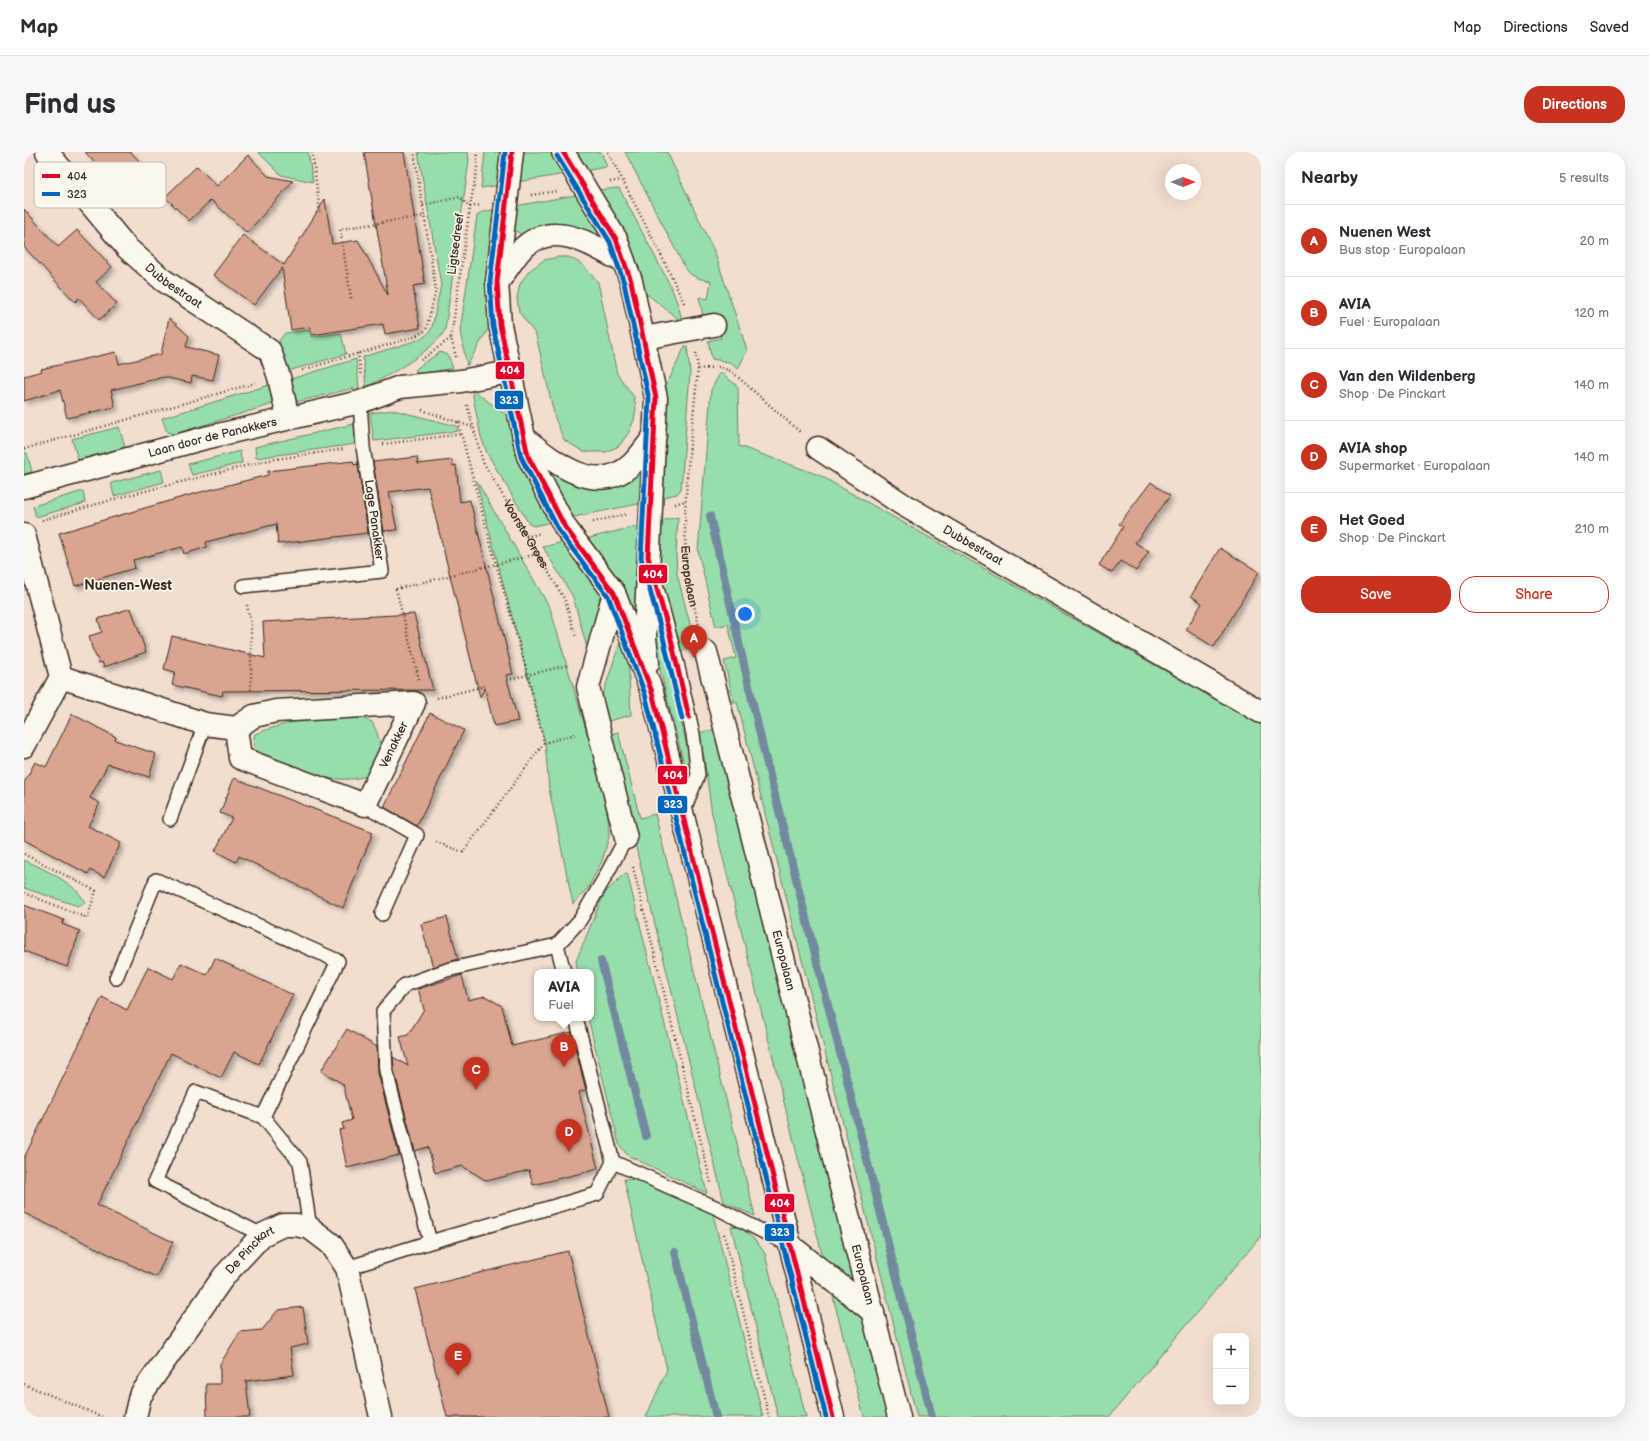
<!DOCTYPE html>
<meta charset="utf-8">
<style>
:root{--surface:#fff;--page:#f7f7f7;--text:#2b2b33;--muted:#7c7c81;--line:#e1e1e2;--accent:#c8321e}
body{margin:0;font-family:"Balsamiq Sans",sans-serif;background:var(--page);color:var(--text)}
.controls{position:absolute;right:12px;bottom:12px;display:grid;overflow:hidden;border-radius:8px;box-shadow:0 4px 16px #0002}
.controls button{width:36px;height:36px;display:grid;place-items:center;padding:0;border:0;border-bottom:1px solid var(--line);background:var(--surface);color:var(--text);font:20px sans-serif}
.compass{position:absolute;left:1141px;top:12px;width:36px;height:36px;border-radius:50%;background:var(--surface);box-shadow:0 4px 16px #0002;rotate:90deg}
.you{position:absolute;left:721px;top:462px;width:14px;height:14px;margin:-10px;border:3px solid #fff;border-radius:50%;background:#1a73e8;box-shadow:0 0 0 6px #1a73e833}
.badge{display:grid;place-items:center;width:26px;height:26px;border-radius:50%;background:var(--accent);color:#fff;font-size:13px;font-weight:700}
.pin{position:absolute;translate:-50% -33px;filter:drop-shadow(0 1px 2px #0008)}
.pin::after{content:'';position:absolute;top:21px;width:14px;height:12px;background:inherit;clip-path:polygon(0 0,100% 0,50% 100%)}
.popup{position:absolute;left:510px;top:817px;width:60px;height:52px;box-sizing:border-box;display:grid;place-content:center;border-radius:8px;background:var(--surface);filter:drop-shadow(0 1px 3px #0005);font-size:13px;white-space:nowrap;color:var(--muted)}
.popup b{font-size:15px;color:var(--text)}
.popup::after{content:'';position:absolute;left:50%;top:100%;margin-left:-8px;border:8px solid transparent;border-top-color:var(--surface)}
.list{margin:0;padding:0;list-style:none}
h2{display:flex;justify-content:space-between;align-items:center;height:52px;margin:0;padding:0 16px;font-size:17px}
h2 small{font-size:13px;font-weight:400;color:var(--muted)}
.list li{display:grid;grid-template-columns:26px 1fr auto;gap:12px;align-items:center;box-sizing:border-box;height:72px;padding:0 16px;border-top:1px solid var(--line)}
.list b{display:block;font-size:15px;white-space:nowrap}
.list p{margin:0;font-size:13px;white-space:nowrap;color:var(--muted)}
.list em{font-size:13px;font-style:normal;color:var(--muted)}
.actions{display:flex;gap:8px;padding:12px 16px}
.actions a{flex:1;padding:9px 0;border:1px solid var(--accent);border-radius:16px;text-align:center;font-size:14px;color:var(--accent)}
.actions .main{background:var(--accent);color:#fff}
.map{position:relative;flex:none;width:1237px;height:1265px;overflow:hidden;border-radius:16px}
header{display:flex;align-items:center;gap:24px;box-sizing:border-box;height:56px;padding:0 20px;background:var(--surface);border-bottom:1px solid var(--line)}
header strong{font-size:19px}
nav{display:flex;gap:22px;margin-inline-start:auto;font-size:14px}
.intro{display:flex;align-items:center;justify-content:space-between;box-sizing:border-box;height:96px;padding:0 24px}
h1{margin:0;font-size:28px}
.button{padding:10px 18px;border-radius:16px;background:var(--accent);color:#fff;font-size:14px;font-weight:700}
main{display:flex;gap:24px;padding:0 24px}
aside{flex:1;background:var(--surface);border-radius:16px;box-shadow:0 4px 16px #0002}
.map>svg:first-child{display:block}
.green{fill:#97deac;stroke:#698465}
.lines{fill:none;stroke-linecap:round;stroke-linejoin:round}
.stream{stroke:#73899e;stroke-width:8}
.building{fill:#d9a490;stroke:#3b2a1e;filter:url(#shadow)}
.lane-casing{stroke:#3b2a1e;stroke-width:16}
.street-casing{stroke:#3b2a1e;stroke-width:25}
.secondary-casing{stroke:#3b2a1e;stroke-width:25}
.path{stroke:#3b2a1e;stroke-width:2.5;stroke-dasharray:1 3;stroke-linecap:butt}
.lane{stroke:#fbf7ec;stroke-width:13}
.street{stroke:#fbf7ec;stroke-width:22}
.secondary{stroke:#fbf7ec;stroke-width:22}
.bus-1-casing{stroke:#fbf7ec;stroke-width:8}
.bus-2-casing{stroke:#fbf7ec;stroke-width:8}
.bus-1{stroke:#e4002b;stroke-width:5}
.bus-2{stroke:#0065bd;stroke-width:5}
.labels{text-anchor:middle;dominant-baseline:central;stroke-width:3.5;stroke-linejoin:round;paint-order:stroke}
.street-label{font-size:12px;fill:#3b2a1e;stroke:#fbf7ec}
.quarter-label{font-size:14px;font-weight:bold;fill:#3b2a1e;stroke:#fbf7ec}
.key{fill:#fbf7ec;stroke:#c1baae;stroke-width:1}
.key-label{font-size:11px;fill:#3b2a1e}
.line-badge{stroke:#fbf7ec;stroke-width:1.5}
.badge-label{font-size:11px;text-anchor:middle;font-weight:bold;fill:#fff}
</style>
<header>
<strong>Map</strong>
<nav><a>Map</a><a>Directions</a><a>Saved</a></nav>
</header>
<div class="intro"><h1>Find us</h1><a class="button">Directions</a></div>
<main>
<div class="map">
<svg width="1237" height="1265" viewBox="0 0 1237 1265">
<defs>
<filter id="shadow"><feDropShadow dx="3.5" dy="3.5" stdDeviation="2" flood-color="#0004"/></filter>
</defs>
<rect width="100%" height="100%" fill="#f1ded0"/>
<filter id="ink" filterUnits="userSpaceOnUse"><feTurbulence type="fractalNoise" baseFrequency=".025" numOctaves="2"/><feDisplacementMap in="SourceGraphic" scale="8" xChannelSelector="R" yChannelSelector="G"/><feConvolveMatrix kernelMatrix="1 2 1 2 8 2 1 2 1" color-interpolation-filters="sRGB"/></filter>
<g filter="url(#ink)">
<!-- green -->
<path class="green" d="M234,0H284L289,30L257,23Z
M394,0H444L445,9L421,178C411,198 362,225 342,235L339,205L397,187L405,181L408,175L417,133Z
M461,0H479L477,33L457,36Z
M496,0H528L542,22L493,30Z
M547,0H577L583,15L559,19Z
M601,0H643L691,101L723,198L714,217L705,210L688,207L684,189L697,186L691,162L679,164L675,145L684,147L687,129C676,127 668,126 661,116Z
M595,36L647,135L654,153L658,168L657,169L624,143L620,144L608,99L595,71L574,38Z
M557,42L579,75L572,82C548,69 522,71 498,83L489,77L491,54Z
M475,56L469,176L464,177L443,214L436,179L453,64L456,61Z
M534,105H545L559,113L574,130L593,222L610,245L612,256L610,268L605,280L595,294L582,300H560L540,288L531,266L512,183L495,160L493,146L496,132L505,119L520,108Z
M286,178L287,185L317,181L322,202L264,219L255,189L261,181Z
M661,194H663L666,221L657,337L653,342L635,346L638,233L643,232Z
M416,200L424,203L429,216L392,223L391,219L393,216Z
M332,207L335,235L272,250L267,227Z
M696,221L699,222L714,235L715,294L795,323L1237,573V1084L1085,1265H893L713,550H710L700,509L712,506L704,472L692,475L674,399L687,238Z
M245,233L249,252L150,282L143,280L138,266Z
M449,238L482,263L486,262L501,318L511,342L527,370L510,374L505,372L463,301L457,285L448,239Z
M369,258L433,274L434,279L350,289L346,261Z
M330,272L332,292L232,306L231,295Z
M95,275L101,295L54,308L48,287Z
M216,299L218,311L168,323L164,312Z
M0,301H3L8,320L0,322Z
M524,317L540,328L552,332L620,317L619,351L545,366L521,318Z
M137,318L140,330L90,344L87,331Z
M452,328L526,456L572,612L584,664L585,685L578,709L564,736L549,752L525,637L521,591Z
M59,339L61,351L12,365L9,354Z
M654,365L652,403L653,422L672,495L655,500L633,411V370Z
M618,373L614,454L604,455L561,387Z
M543,389L580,442L576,444L566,495L563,496L549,445L519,395Z
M636,479L667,612L669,626L664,628L633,506L630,481Z
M600,489L604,506L607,563L581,570L574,544L579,542L596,490Z
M327,562L348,570C361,594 355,601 343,624C305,635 267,616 233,601L229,589L231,582C265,569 291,564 327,562Z
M693,577L831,1131L799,1106L688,662L680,606L674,581Z
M594,580L616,666L631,662L731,1064L700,1050L584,583Z
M0,708C18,716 54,732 61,751L54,754L0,736Z
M601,721H603L683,1041L603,1003L595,992L564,866H567V820H554L552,809L576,751L582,740Z
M600,1027L616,1028L689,1062L739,1265H622L643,1218Z
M707,1074C720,1074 735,1091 741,1102L782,1265H754Z
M808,1141L835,1161L841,1169L865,1265H840Z"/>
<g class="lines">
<!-- stream -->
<path class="stream" d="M686,364L740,600L908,1265
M577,809L622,984
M651,1100L692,1265"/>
</g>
<!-- building -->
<path class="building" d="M61,0H107L132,28L116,43L105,29L95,38Z
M340,0H380L401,132L389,134L396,176L361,182L359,172L288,183L286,175L267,178L258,116L230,153L189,123L219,83L260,113L301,47L308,92L334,88L364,143Z
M224,3L244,24L269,29L223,81L187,48L165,69L141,45L173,14L193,34Z
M0,57L34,95L53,78L88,115L72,130L93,152L75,168L55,146L51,150L0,95Z
M145,166L165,184L162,195L195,203L189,228L168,224L167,231L140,225L87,238L91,255L43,266L36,238L0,249V224L18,219L17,217L92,200L95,212L137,202Z
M393,305L394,312L428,308L429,314L432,313L436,350L446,348L489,522L482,523L494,569L470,574L461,536L456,545L404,335L365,340L373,378L360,379L349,310Z
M329,309L330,313L334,312L344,381L254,392L252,372L182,390L183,395L160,402L158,395L109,408L111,416L51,434L35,381L169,342L244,323V319Z
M1127,330L1146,344L1111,391L1125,399L1112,419L1097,409L1088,421L1075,413L1099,375L1095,372Z
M1196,396L1235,420L1190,495L1162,478L1178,451L1167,444Z
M107,456L122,500L80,515L78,510L75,511L68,496L65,484L78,480L74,467Z
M390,462L409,538L199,539L198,544L148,533L151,520L140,517L148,484L241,506L239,470Z
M406,561L440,578L393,674L360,655Z
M48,562L92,585L91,588L132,602L125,625L84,612L66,646L76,651L64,674L97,691L80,725L66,718L64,722L0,688V631L11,610L22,615Z
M210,626L349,680L319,756L215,704L212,710L191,699L208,666L196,661Z
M0,753L40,768L38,772L56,779L43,815L0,799Z
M423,765L434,807L409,815L397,772Z
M191,806L269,843L235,912L210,900L197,926L147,901L73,1053L149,1090L132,1125L0,1061V1006L78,845L103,858L124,815L149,827L157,811L183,823Z
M438,823L444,848L461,844L478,854L488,894L547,880L562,938L555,940L574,1017L509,1033L505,1018L463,1029L438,1014L411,1021L404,995L391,999L370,918L369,905L384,914L376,885L384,883L400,857L394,837Z
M323,877L353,895L354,921L375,1003L323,1016L315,978L320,977L318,971L328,968L319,932L297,919Z
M544,1099L585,1265H423L391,1137Z
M279,1155L284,1192L266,1196L270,1223L222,1229L226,1265H183L182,1232H196V1212L216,1180L238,1178L254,1158Z"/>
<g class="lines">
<!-- lane casing -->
<g class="lane-casing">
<path id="lane" d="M630,425L653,511L669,582L674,623L659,660
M219,434L358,419L339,295L336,250
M341,653L393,683L358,762
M146,667L181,572
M533,793L540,820
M92,826L132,728L314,809L239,965L276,1010L286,1076
M552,866L589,1010L693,1056L767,1094
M238,1083L131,1029L172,940L239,965
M406,1090L362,919L359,859L381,833L423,818L533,793L556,768L580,727L602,686
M323,1116L406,1090L573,1042L589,1010"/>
</g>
<!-- street casing -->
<g class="street-casing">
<g id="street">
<path id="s3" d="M23,0L103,96L139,128L246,199L255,225L264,266"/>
<path d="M620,186L690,173"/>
<path id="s4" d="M794,296L878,352L1237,560"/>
<path d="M0,383L37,525L0,594"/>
<path d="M590,441L564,535L602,686"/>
<path id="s5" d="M682,500L875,1265"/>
<path d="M37,525L181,572L212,576L230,564L252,559L390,551L341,653L216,606L212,576"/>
<path d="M767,1094L849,1160"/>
<path id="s6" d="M111,1265L116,1244L200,1124L238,1083L259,1073H272L286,1076L307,1092L323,1116L357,1265"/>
</g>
</g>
<!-- secondary casing -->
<g class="secondary-casing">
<g id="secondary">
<path d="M488,0L473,130L476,173L504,304L541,375L590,441L628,540L809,1265"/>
<path d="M539,0L592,87L607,129L632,246L621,486L624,511"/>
<path d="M474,130C481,120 488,109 496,99C528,65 567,93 600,110"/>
<path d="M500,286C529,309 572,346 608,312C617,303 624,293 631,283"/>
<path id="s7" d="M0,335L181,286L336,250L376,235L437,229L486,220"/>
</g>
</g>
<!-- path -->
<g class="path">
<path d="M288,0L296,60"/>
<path d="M584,0L639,107L661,153"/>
<path d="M586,30L597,28"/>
<path d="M507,43L534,39"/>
<path d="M399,53L436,45L445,55"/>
<path d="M446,55L457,53"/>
<path d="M327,146L316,77L400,64"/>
<path d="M334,201L337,225"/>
<path id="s1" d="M672,201L674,217C668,280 658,343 662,406C663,430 670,454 676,477"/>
<path d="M432,205L427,186L446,55L453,16V0"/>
<path d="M397,208L427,186"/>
<path d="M674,217L695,215L707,219L776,280"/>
<path d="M278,218L390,185L402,178L412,138L390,0"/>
<path id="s2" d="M443,253L459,310L541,448L552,485"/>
<path d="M398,258L448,275"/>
<path d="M434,270L472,412L504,523L520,591"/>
<path d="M359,292L438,282"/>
<path d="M0,297L231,231"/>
<path d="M651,352L661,349"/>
<path d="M18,368L105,343L245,308L320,297"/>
<path d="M569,370L603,362"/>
<path d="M502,385L517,381"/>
<path d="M372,437L513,402"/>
<path d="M372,437L395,527"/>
<path d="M223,453L227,473V540"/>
<path d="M483,528L544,513"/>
<path d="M413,546L461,534"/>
<path d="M412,690L439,700L520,591L552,582"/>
<path d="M0,702L72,739L63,766L0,741"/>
<path d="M609,715L687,1031"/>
<path d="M700,1082L745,1265"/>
<path d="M0,1232L78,1265"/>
</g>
<!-- lane -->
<use href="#lane" class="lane"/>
<!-- street -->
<use href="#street" class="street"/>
<!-- secondary -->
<use href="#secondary" class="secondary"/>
<!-- bus-1 casing -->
<g class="bus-1-casing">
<path id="bus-1" d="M488,0L473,130L476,173L504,304L541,375L590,441L628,540L809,1265
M539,0L592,87L607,129L632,246L624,405L646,483L665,565"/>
</g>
<!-- bus-2 casing -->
<g class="bus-2-casing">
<path id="bus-2" d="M481,0L466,130L469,174L497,305L535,379L584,444L621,542L802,1265
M533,4L586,90L600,131L625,247L617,406L639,485L658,567"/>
</g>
<!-- bus-1 -->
<use href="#bus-1" class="bus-1"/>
<!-- bus-2 -->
<use href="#bus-2" class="bus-2"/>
</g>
</g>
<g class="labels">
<!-- street labels -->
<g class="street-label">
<text transform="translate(432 92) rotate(-82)">Ligtsedreef</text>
<text stroke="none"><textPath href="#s3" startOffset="185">Dubbestraat</textPath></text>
<text stroke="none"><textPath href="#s7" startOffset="195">Laan door de Panakkers</textPath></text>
<text transform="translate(350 368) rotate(82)">Lage Panakker</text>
<text stroke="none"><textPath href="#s2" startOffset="143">Voorste Groes</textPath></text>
<text stroke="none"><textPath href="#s4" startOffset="183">Dubbestraat</textPath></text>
<text stroke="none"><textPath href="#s1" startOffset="224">Europalaan</textPath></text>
<text transform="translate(370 593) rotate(-64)">Venakker</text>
<text stroke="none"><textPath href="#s5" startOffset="318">Europalaan</textPath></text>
<text stroke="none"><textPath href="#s6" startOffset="205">De Pinckart</textPath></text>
<text stroke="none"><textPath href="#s5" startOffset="642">Europalaan</textPath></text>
</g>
<!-- quarter labels -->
<g class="quarter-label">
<text x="104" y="433">Nuenen-West</text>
</g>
</g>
<!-- legend -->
<rect x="10" y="10" width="132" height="46" rx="6" class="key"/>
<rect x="18" y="22" width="18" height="4" fill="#e4002b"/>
<rect x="18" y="40" width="18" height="4" fill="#0065bd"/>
<g class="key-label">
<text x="43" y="28">404</text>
<text x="43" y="46">323</text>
</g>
<g class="line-badge">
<rect x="471" y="209" width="30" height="19" rx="4" fill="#e4002b"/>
<rect x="470" y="238" width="30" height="20" rx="4" fill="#0065bd"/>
<rect x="614" y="412" width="30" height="20" rx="4" fill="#e4002b"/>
<rect x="633" y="613" width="31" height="20" rx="4" fill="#e4002b"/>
<rect x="633" y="643" width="31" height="19" rx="4" fill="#0065bd"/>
<rect x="740" y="1041" width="31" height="20" rx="4" fill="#e4002b"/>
<rect x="740" y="1071" width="31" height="19" rx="4" fill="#0065bd"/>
</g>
<g class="badge-label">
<text x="486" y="222">404</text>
<text x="485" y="252">323</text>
<text x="629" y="426">404</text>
<text x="649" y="627">404</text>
<text x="649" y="656">323</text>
<text x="756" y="1055">404</text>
<text x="756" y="1084">323</text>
</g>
</svg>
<div class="controls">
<button>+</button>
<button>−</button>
</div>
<svg class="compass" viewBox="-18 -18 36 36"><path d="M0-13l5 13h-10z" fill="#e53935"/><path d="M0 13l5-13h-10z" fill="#7c7c81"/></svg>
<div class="you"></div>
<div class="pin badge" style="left:670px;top:506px">A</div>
<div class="pin badge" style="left:540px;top:915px">B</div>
<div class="popup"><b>AVIA</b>Fuel</div>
<div class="pin badge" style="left:452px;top:938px">C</div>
<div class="pin badge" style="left:545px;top:1000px">D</div>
<div class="pin badge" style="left:434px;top:1224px">E</div>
</div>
<aside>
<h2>Nearby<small>5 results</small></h2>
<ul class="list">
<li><span class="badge">A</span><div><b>Nuenen West</b><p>Bus stop · Europalaan</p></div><em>20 m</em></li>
<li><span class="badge">B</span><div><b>AVIA</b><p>Fuel · Europalaan</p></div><em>120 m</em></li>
<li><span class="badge">C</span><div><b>Van den Wildenberg</b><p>Shop · De Pinckart</p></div><em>140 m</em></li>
<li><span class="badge">D</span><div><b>AVIA shop</b><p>Supermarket · Europalaan</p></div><em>140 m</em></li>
<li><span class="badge">E</span><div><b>Het Goed</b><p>Shop · De Pinckart</p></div><em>210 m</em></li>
</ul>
<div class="actions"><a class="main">Save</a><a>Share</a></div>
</aside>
</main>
